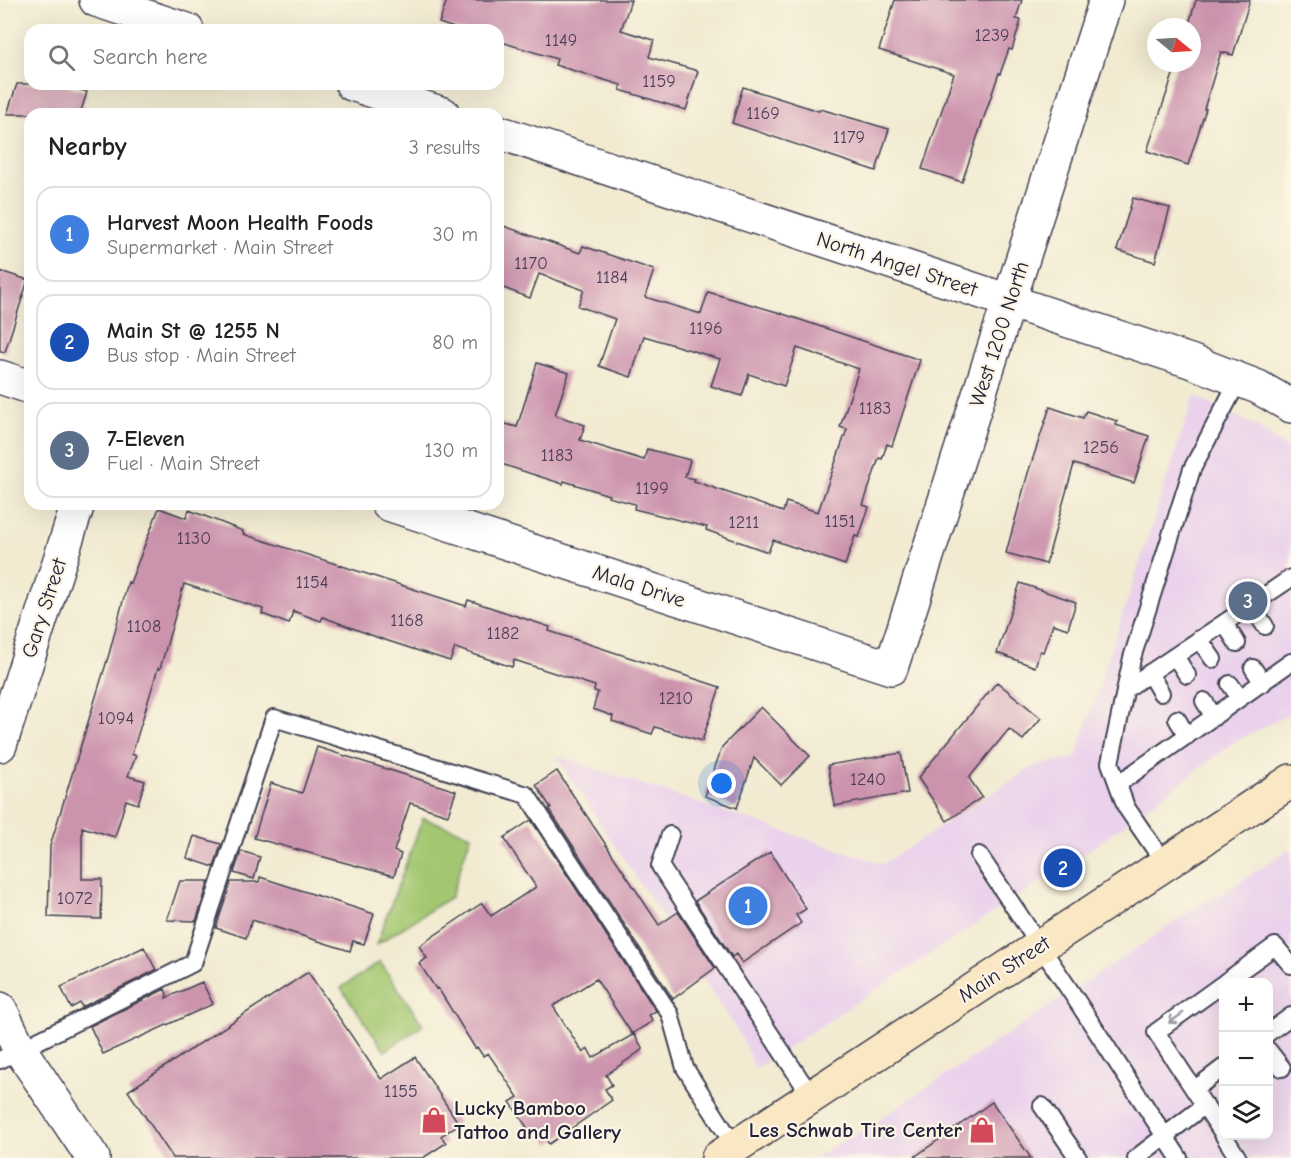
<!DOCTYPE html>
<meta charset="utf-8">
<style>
:root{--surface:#fff;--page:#f2f2f2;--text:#222;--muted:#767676;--line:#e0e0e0;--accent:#ea580c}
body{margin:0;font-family:"Comic Neue",sans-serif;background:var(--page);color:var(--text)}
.controls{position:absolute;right:18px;bottom:18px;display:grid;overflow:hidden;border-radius:12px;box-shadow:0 6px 24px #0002}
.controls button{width:54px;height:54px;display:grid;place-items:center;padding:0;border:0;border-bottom:2px solid var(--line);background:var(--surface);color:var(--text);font:30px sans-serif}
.compass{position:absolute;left:1147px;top:18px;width:54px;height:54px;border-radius:50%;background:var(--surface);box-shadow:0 6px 24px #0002;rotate:108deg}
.you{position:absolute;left:722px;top:784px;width:21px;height:21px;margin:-15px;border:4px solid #fff;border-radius:50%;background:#1a73e8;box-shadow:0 0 0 9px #1a73e833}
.badge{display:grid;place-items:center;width:39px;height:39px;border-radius:50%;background:var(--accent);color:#fff;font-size:20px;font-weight:700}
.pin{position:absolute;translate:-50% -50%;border:3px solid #fff;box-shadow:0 2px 6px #0006}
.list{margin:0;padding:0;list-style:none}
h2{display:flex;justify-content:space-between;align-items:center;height:78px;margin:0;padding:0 24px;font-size:26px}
h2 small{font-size:20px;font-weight:400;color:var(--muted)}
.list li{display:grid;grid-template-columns:39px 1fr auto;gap:18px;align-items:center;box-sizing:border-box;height:96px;margin:0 12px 12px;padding:0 12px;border:2px solid var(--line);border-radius:18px}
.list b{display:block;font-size:22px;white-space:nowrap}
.list p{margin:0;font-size:20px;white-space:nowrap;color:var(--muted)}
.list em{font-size:20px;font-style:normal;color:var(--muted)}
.icon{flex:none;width:33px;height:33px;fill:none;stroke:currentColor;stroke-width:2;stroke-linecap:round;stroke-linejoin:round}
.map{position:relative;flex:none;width:1291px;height:1158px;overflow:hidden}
.search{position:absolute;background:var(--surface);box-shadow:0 6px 24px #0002;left:24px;top:24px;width:480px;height:66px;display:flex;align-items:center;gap:15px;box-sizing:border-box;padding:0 21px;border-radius:18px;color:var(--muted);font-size:22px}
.panel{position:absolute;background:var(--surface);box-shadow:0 6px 24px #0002;left:24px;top:108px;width:480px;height:402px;border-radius:18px}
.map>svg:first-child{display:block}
.built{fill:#ead1ec;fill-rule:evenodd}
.green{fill:#a3c770;stroke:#627456;stroke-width:1.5}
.building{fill:#cc93ad}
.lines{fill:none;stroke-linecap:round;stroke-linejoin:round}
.service-casing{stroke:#414052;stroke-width:20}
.minor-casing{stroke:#414052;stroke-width:36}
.tertiary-casing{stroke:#414052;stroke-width:36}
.secondary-casing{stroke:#414052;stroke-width:36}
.service{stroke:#fff;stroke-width:16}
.minor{stroke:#fff;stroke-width:33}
.tertiary{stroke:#fff;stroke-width:33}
.secondary{stroke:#fae7c3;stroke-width:33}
.oneway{stroke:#9c9ca7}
.labels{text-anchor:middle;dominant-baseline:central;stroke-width:4.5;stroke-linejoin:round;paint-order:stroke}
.number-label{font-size:18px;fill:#4c3e58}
.street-label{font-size:21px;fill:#22223b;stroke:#fcf5e5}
.poi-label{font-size:21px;font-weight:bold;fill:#22223b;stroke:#fcf5e5;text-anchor:start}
</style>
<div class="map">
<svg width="1291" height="1158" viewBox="0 0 1291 1158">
<rect width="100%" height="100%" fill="#fcf5e5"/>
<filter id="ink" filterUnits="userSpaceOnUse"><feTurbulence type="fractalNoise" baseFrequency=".0167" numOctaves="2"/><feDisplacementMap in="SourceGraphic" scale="12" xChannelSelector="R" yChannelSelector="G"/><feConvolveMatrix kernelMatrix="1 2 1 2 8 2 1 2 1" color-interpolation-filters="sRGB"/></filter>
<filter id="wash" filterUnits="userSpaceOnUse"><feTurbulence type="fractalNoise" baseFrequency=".008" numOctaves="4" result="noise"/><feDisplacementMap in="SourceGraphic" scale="24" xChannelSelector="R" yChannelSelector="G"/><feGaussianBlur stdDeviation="1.35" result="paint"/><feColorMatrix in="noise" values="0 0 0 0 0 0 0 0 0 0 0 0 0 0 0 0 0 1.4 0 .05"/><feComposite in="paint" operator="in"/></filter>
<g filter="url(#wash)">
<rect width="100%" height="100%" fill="#f2ebd2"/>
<!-- built -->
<path class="built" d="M1194,396L1256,426L1291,452V713L1233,743L1098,844L755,1069L742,1038L556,756L883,864L1032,767L1076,757Z
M1291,848V1158H815L835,1145L854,1136L1119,960L1193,909L1226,891ZM1224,982H1268V1136H1224Z"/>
<!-- green -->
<path class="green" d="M423,818L471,835L451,897L376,945Z
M380,962L423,1025L385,1051L341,988Z"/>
<g id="blocks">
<!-- building -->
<path class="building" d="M447,0H631L621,30L654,40L649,57L698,71L686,110L620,90L621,85L555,65L557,59L498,41V30H460L439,23Z
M895,0H1022L1016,19L1021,20L1012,50L1009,49L1000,74L999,73L962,182L922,169L954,74L879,50Z
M1196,0H1250L1233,55L1221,52L1204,109H1206L1188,165L1147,151L1177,63H1192V27H1188Z
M17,84H64L87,92L80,114H7Z
M743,87L819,111L820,109L889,129L876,171L732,123Z
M1133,198L1170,208L1155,262L1117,250Z
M498,224L580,253L583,246L654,270L645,297L701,314L708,292L777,312L920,360L892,446L887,444L882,459L879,458L863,505L869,507L859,537L855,536L845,565L773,540L768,552L706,530L707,527L634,509L635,504L608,497L609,495L564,481L563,484L498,463V422L517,427L537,363L569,373L555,415L585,425L580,440L644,460L647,449L690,460L685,477L695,479L694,481L783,512L786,502L818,512L847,429L840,427L859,369L797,348L784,386L749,374L742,396L711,386L720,359L644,336L631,377L599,366L615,319L578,306L584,290L539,274L530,298L498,286Z
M0,271L28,280L5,352L0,351Z
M1050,407L1083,418L1086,411L1117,421L1116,425L1149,436L1134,483L1074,464L1046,564L1006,553L1028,473Z
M159,508L186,518L189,510L243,531V534L466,606L468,600L550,627L549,631L720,687L702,741L655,727L652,734L612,721L613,716L593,709L598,692L594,691L595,686L514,660L512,667L455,648L450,661L379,638L323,617L321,621L293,611L289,624L262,614L263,609L184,584L160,669L158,668L132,754L136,756L128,776L145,781L138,804L126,800L115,837L82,827V879H102L101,919L48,917L50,846L109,654L128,582L130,583Z
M1020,583L1076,602L1068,629L1053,624L1043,652L1040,651L1035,667L997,653Z
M997,682L1041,718L1023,740L1009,729L969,778L982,797L947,821L918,778Z
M761,707L810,756L781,785L754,758L737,808L705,796L722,747Z
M317,747L456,791L448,815L410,803L394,851L401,854L394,876L254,838L271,783L302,793Z
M901,753L908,793L835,806L828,765Z
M557,771L659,925L678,912L715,968L673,999L549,809L551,808L536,785Z
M531,820L656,1011L649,1015L653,1021L632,1034L596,979L553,1006L583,1053L588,1049L593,1058L634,1034L643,1049L606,1075L612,1085L605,1089L612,1100L549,1144L541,1133L534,1138L510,1102L518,1097L488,1053L483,1056L477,1047L475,1048L438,988L436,989L419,963L427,958L419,946L482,903L491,916L536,887L504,838Z
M194,836L221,844L214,867L187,858Z
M241,851L260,857L254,879L234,873Z
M770,852L806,909L796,915L801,923L742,963L736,954L732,957L695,901Z
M260,877L374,914L364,944L353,941L350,951L252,920L246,938L216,928L231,882H259Z
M180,881H209L196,921L167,920Z
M144,947L156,970L82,1007L80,1003L71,1008L61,987Z
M308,972L381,1079L415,1057L459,1124L441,1136L446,1143L423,1158H173L128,1091Z
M202,982L213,1004L103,1054L90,1026L165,989L167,994L166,998Z
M992,1102L1031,1158H913Z"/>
</g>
</g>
<g filter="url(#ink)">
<use href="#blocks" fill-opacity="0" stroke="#414052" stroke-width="1.5"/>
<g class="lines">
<!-- service casing -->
<g class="service-casing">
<path id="service" d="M1251,605L1265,626
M1224,623L1237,643
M1199,639L1213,659
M1175,656L1187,675
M1253,668L1263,683
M1149,673L1161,693
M1230,684L1240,698
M1126,689L1291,578
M1204,701L1214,717
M1177,719L1187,736
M1118,784L1291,662
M670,835L660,866L811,1096
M979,855L1075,998L1179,1158
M1165,864L1126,807L1110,763L1132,658L1192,469L1239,379
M1225,982L1275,946L1291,965
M1224,983L1156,1032L1224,1135
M1268,1033L1291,1016
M1268,1050L1282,1068
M0,1060L193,963L274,718L527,795L670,1014L685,1068L735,1147
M1195,1089L1224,1067
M1042,1106L1078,1158
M1224,1136L1238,1158
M1136,1158L1205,1105"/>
</g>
<!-- minor casing -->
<g class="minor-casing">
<path id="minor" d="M0,377L30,387
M388,504L891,668L1106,0
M0,745L78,504
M0,1009L19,1048L93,1158"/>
</g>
<!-- tertiary casing -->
<g class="tertiary-casing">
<path id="tertiary" d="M96,0L187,30
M352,84L443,114
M498,132L1190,361L1258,387L1291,406"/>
</g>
<!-- secondary casing -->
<g class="secondary-casing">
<path id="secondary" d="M718,1158L1291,781"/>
</g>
<!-- service -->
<use href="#service" class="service"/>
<!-- minor -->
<use href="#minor" class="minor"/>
<!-- tertiary -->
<use href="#tertiary" class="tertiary"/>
<!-- secondary -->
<use href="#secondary" class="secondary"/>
</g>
<!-- one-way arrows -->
<defs><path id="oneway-shaft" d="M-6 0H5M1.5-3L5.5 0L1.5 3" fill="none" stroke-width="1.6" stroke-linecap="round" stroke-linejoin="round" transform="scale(1.5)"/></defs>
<use class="oneway" href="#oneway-shaft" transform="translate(1176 1018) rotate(144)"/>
</g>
<!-- icons -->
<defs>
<g id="shop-bare" transform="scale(2.07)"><path d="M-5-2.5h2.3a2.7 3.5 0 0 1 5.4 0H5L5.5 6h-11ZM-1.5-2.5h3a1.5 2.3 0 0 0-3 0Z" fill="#d1495b" stroke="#fcf5e5" stroke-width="2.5" paint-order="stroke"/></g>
</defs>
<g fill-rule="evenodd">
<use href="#shop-bare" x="434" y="1120"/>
<use href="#shop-bare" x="982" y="1130"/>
</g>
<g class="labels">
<!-- number labels -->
<g class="number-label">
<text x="992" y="35">1239</text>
<text x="561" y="40">1149</text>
<text x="659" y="81">1159</text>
<text x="763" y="113">1169</text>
<text x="849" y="137">1179</text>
<text x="531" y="263">1170</text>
<text x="612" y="277">1184</text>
<text x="706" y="328">1196</text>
<text x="875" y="408">1183</text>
<text x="1101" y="447">1256</text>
<text x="557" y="455">1183</text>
<text x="652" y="488">1199</text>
<text x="840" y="521">1151</text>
<text x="744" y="522">1211</text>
<text x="194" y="538">1130</text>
<text x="312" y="582">1154</text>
<text x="407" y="620">1168</text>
<text x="144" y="626">1108</text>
<text x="503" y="633">1182</text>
<text x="676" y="698">1210</text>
<text x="116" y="718">1094</text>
<text x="868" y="779">1240</text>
<text x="75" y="898">1072</text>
<text x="401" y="1091">1155</text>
</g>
<!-- street labels -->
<g class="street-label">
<text transform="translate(897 264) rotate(18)">North Angel Street</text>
<text transform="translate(999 334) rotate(-72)">West 1200 North</text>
<text transform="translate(639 586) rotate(18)">Mala Drive</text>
<text transform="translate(44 608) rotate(-72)">Gary Street</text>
<text transform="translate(1004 969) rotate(-33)">Main Street</text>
</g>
<!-- poi labels -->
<g class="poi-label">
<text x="454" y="1108">Lucky Bamboo<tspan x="454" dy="24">Tattoo and Gallery</tspan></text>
<text x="962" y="1130" text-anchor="end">Les Schwab Tire Center</text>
</g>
</g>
</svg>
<div class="controls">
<button>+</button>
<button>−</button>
<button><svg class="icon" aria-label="layers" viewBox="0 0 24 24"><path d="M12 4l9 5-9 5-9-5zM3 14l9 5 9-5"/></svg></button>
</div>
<svg class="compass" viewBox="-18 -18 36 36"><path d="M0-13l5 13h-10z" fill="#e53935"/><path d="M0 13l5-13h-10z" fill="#767676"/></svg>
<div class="you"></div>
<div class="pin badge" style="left:748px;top:906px;background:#3f7fe0">1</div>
<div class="pin badge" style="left:1063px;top:868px;background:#1a4fb4">2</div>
<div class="pin badge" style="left:1248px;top:601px;background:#5c6f8a">3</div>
<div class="search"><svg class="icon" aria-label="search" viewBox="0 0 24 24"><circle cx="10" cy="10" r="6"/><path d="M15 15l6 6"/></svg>Search here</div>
<section class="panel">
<h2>Nearby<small>3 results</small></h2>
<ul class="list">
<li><span class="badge" style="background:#3f7fe0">1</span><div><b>Harvest Moon Health Foods</b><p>Supermarket · Main Street</p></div><em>30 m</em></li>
<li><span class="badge" style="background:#1a4fb4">2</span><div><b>Main St @ 1255 N</b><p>Bus stop · Main Street</p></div><em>80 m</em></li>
<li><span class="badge" style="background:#5c6f8a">3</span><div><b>7-Eleven</b><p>Fuel · Main Street</p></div><em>130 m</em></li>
</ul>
</section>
</div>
